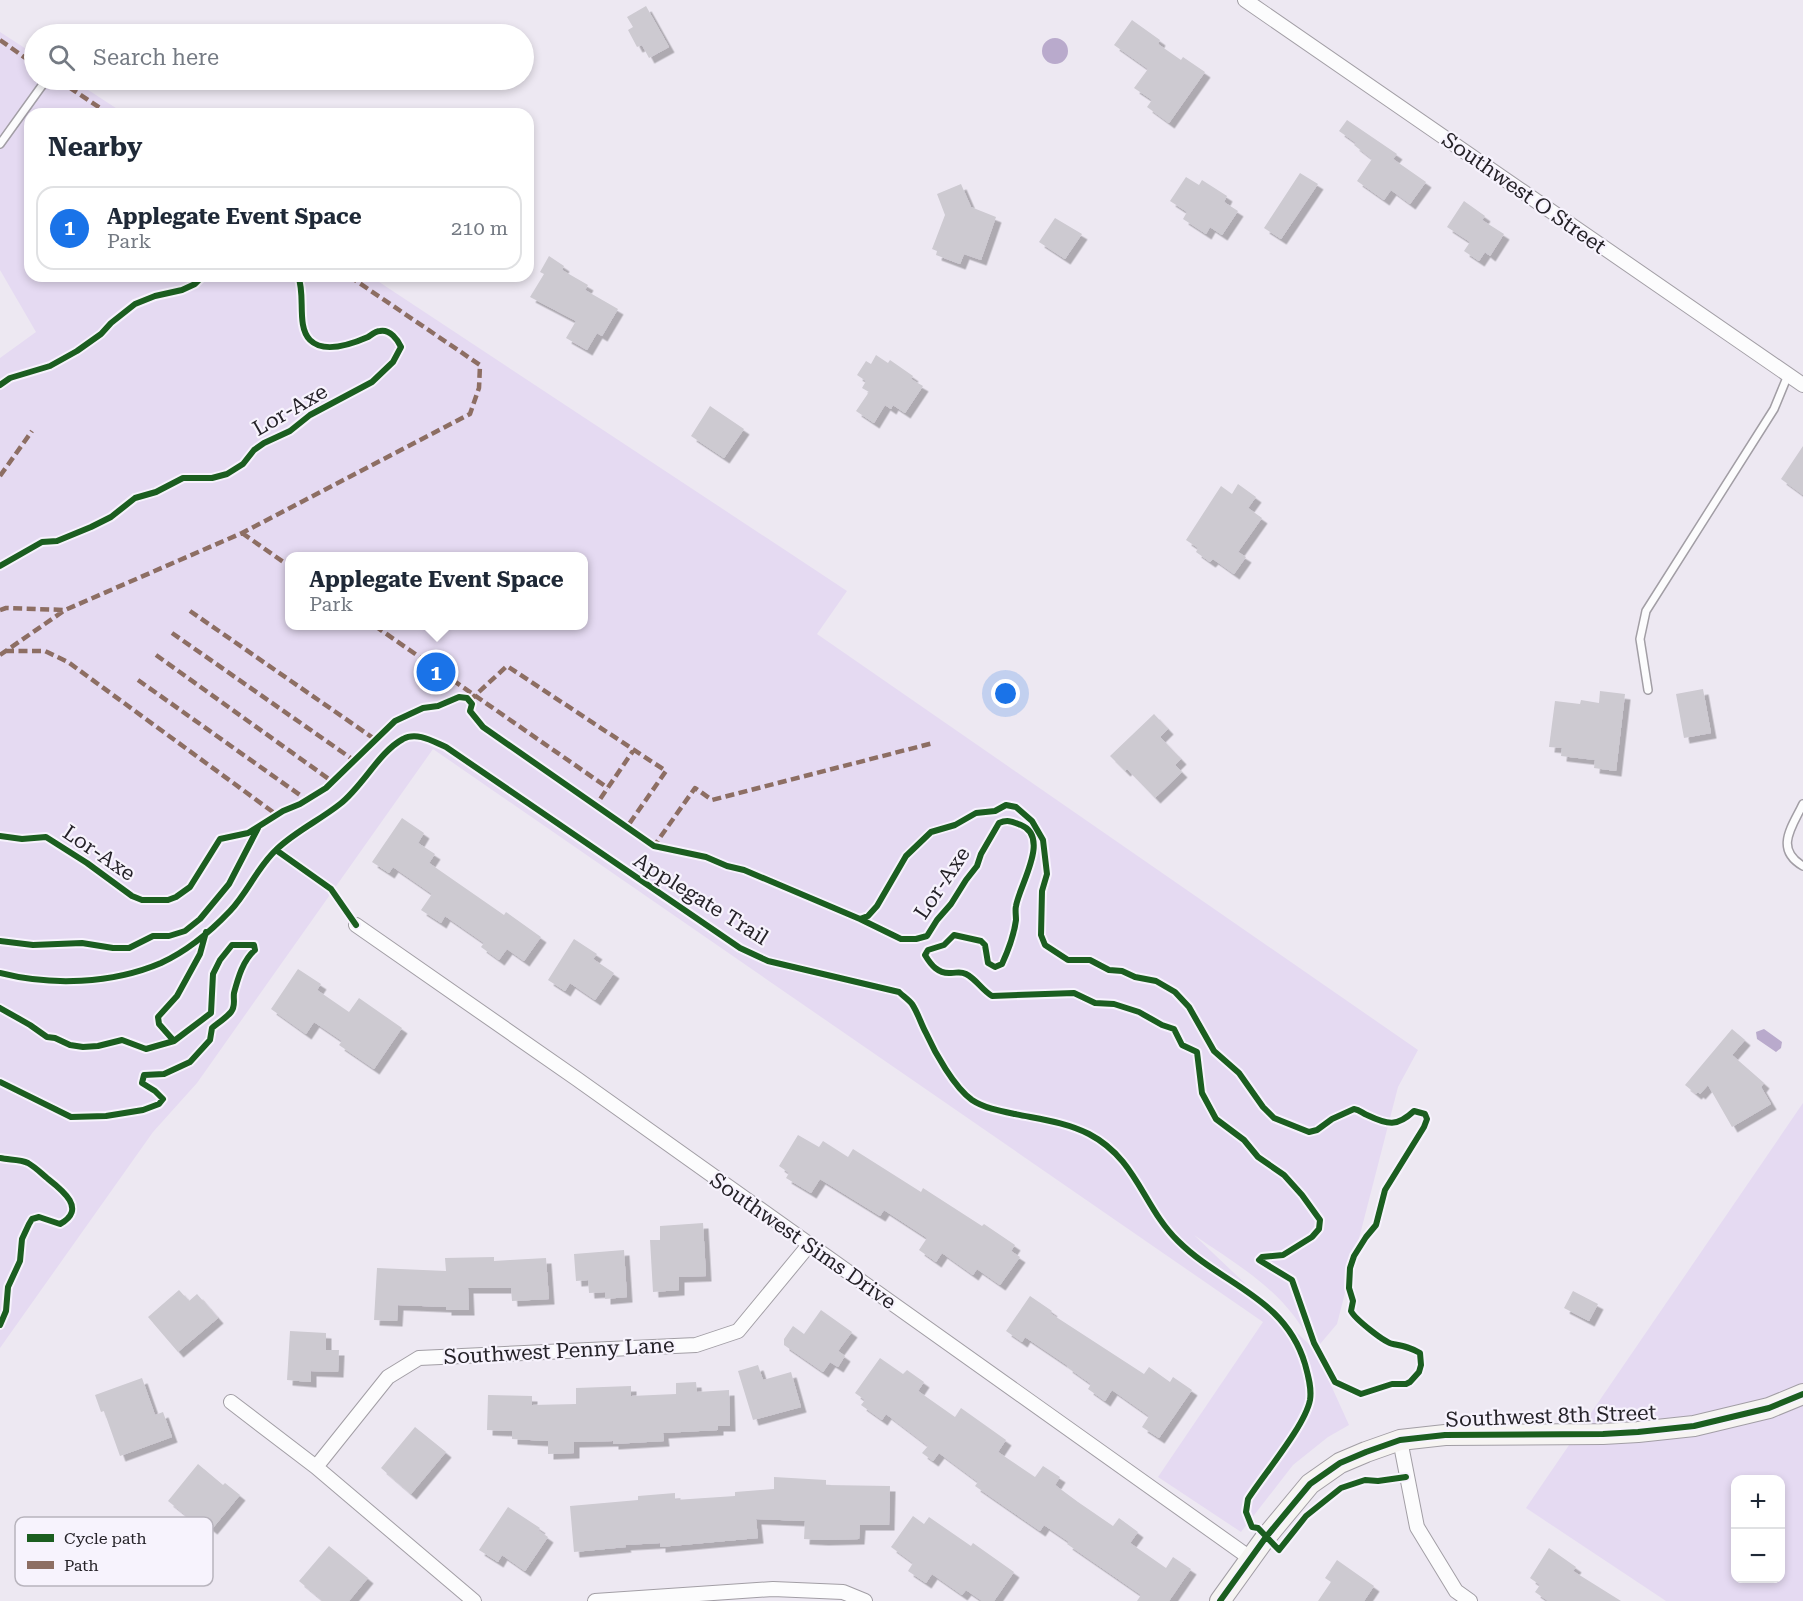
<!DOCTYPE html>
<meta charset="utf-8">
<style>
:root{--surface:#fff;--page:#f6f6f7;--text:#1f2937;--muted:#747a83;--line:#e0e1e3;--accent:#1a73e8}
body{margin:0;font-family:"Roboto Serif",serif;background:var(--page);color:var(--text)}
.controls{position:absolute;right:18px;bottom:18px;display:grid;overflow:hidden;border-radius:12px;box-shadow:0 3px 9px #0003}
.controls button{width:54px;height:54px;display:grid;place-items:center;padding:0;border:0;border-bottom:2px solid var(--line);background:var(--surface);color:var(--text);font:30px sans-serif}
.you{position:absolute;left:1006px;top:694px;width:21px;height:21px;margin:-15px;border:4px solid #fff;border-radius:50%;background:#1a73e8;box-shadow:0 0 0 9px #1a73e833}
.badge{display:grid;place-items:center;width:39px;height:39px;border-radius:50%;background:var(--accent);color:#fff;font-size:20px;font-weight:700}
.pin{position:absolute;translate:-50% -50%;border:3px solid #fff;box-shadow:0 2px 6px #0006}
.popup{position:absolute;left:285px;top:552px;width:303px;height:78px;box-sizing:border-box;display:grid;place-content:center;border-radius:12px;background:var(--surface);filter:drop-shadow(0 2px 4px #0005);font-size:20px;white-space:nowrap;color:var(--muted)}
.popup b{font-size:22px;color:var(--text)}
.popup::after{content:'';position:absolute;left:50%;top:100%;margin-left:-12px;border:12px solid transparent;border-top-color:var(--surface)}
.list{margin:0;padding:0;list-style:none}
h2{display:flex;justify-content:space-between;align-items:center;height:78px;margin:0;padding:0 24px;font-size:26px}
h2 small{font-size:20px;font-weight:400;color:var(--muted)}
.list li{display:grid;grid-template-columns:39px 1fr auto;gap:18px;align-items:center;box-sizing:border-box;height:84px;margin:0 12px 12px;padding:0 12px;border:2px solid var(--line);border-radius:18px}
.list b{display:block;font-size:22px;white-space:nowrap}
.list p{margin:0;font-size:20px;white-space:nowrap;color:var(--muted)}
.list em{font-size:20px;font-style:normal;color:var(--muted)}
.icon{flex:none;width:33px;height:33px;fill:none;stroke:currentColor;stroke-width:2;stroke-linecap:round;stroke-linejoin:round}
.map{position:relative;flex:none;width:1803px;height:1601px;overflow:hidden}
.search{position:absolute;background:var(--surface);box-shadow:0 3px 9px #0003;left:24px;top:24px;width:510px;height:66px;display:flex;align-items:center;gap:15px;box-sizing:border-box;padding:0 21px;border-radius:33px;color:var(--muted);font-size:22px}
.panel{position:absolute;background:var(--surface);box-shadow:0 3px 9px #0003;left:24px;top:108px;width:510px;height:174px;border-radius:18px}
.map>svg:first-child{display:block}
.green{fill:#e5daf2;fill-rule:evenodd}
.water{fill:#b9aacc}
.building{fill:#cdcad1;filter:url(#shadow)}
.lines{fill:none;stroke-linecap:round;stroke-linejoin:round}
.lane-casing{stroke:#a29ea5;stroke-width:10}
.street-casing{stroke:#a29ea5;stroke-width:16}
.secondary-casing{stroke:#a29ea5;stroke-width:22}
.lane{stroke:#fcfcfd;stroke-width:7}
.street{stroke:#fcfcfd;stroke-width:14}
.secondary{stroke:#f6f4f2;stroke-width:20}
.quiet{stroke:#8d6e63;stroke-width:4.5;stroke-dasharray:9 4.5;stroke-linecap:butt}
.cycleway-casing{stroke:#f7f3fd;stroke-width:10}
.cycleway{stroke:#1b5e20;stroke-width:6}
.labels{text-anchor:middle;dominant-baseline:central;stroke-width:4.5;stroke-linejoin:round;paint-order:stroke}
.street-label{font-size:21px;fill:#252228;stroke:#f7f3fd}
.key{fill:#f7f3fd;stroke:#b8b4bd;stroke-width:1.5}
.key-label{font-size:16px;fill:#252228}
</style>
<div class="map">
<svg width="1803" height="1601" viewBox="0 0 1803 1601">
<defs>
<filter id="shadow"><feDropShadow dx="5.5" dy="5.5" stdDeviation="0" flood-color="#0004"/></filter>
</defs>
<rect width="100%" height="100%" fill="#ede8f2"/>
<!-- green -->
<path class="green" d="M0,32L34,54V80H73L125,114H30V276H370L847,591L817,634L1418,1050L1398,1087L1337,1324L1315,1350L1349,1425L1328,1437L1293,1465L1241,1532L1158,1477L1263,1322L433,749L197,1083L153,1132L0,1348V358L36,332L0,270ZM289,556H583V626H289ZM1194,1235C1242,1268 1288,1293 1313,1348Z
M1803,1103V1601H1666L1526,1508ZM1736,1480H1780V1578H1736Z"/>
<!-- water -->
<path class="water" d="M1042 51a13 13 0 1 1 26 0a13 13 0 1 1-26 0Z
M1764,1029L1782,1042L1781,1048L1776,1052L1757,1039L1756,1032Z"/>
<!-- building -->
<path class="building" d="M646,6L669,47L649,58L642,45L637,47L628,30L633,27L627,17Z
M1132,20L1160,40L1158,44L1181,60L1183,57L1205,72L1169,123L1147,107L1152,100L1134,88L1148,69L1114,45Z
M1347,120L1397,154L1393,159L1426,182L1410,204L1391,190L1384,200L1357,181L1372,159L1354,145L1356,143L1339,131Z
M1300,173L1318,184L1281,239L1264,228Z
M1186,177L1199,185L1202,180L1227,196L1224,202L1238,211L1222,235L1210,227L1206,234L1183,219L1187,212L1170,201Z
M961,184L971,207L996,217L981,260L964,254L960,264L936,255L937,251L932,249L945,215L937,194Z
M1464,201L1485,216L1482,220L1504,234L1490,256L1485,252L1479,261L1464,251L1470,242L1447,227Z
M1055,218L1082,234L1065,259L1039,242Z
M549,256L564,266L562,270L588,285L585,290L618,309L602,336L597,333L587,350L566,338L576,321L530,297L544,274L540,272Z
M876,355L888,363L890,360L913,376L911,379L923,386L905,413L893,405L891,409L885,405L874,423L856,411L869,392L862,388L866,381L857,375L866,361L871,364Z
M710,406L744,429L724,458L691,436Z
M1803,446V495L1781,479Z
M1238,484L1256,497L1248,508L1262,518L1238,552L1246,557L1234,574L1213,559L1210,562L1196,552L1198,548L1186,540L1221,486L1232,494Z
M1703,689L1711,733L1684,738L1676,694Z
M1600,691L1625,694L1616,771L1594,768L1595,760L1561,756L1562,748L1549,747L1555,701L1580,704L1581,700L1599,703Z
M1154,714L1168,729L1160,737L1181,759L1175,765L1182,772L1155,798L1127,769L1125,771L1110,756Z
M402,818L424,833L418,843L435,854L429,863L504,915L506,912L541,937L524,961L507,949L499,960L481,947L484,943L445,916L441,923L421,910L432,894L393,867L389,873L372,862Z
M574,939L597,954L593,959L614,973L595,1000L570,983L565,991L548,980Z
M298,969L321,984L317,990L349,1012L359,998L402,1028L374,1069L339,1045L342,1041L314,1022L306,1034L271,1009Z
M1732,1029L1745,1040L1732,1055L1764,1083L1761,1087L1771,1104L1732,1127L1708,1085L1700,1094L1698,1092L1696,1094L1685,1085Z
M798,1135L819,1147L823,1141L848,1157L853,1149L921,1192L923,1188L982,1226L984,1224L1015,1245L1011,1251L1020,1257L1000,1285L977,1269L973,1275L942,1253L936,1262L919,1250L927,1238L884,1210L880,1216L820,1179L811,1193L786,1178L789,1173L779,1166Z
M703,1223L706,1276L679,1277V1290L653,1292L650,1240H660V1226Z
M624,1250L627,1297L605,1299V1292L589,1293L588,1280L576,1281L574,1254Z
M494,1257V1261L546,1258L549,1299L512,1301L511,1288H468L469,1310H446V1307L398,1305L397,1321L374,1320L377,1268L446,1271L445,1258Z
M179,1290L189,1301L197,1294L218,1318L178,1352L148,1317Z
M1573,1291L1598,1304L1589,1321L1564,1308Z
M1030,1296L1052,1311L1050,1313L1144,1374L1149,1367L1170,1382L1173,1377L1192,1390L1159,1438L1142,1427L1149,1416L1112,1390L1105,1401L1088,1389L1091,1384L1067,1367L1068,1366L1025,1337L1022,1342L1006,1331Z
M821,1310L852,1332L838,1351L845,1356L838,1367L830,1362L823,1372L784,1345V1339L793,1326L804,1334Z
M290,1331L326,1333V1350H339L338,1372L311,1371V1382L287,1380Z
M880,1358L903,1374L907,1370L924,1382L918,1391L955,1417L961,1408L1006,1440L998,1452L1035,1477L1043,1466L1060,1477L1055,1485L1078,1502L1113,1526L1119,1518L1138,1532L1130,1543L1166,1568L1173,1557L1191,1569L1169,1601H1137L1141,1595L1067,1544L1069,1542L1044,1525L1040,1531L1011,1511L975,1486L978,1482L939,1453L933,1461L922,1453L928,1446L886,1414L882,1420L861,1405L865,1400L855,1393Z
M758,1365L763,1380L791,1372L801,1407L753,1420L738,1371Z
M142,1378L155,1415L163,1412L172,1437L120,1456L104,1411L101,1412L95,1395Z
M696,1382L697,1392L729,1390L730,1426H718V1430L663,1433L664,1441L613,1444V1441L574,1442V1453L548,1454V1441L512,1439V1431L487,1430L488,1395L532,1396V1405L576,1404V1388L631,1386V1396L676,1394V1383Z
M415,1427L446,1452L411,1494L381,1468Z
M198,1464L223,1485L225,1483L240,1495L212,1529L196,1517L193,1521L168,1501Z
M774,1477L826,1480V1485L890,1486L889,1525H860L859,1539L823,1540L804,1539L805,1521L756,1519L758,1538L660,1547V1543L625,1545L626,1547L574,1552L570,1506L638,1500V1496L675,1493V1500L735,1496V1492L774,1489Z
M508,1507L540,1528L538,1530L548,1537L525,1571L502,1555L498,1562L479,1550Z
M913,1516L924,1524L929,1517L971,1546L973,1543L1014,1572L994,1601H982L966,1590L962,1595L932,1574L926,1583L908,1571L913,1563L891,1547Z
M329,1546L368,1578L349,1601H323L299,1581Z
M1549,1548L1576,1567L1573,1571L1621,1601H1548L1535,1592L1540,1585L1530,1578Z
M1337,1560L1374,1586L1364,1601H1318L1331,1582L1325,1578Z"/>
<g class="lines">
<!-- lane casing -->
<g class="lane-casing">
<path id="lane" d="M0,144L46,80
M1648,690L1640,639L1646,611L1774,409L1788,375
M1803,804C1792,827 1774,849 1803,866"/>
</g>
<!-- street casing -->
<g class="street-casing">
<path id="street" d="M1245,0L1803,385
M356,925L577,1079L1250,1558
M231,1402L316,1467L474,1601
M1400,1440L1417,1527L1456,1591L1470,1601
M316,1467L388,1377L419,1358L696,1345L738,1331L809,1245
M595,1601L773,1589L843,1592L865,1601"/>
</g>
<!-- secondary casing -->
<g class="secondary-casing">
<path id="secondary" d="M1220,1601L1266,1537L1310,1484L1340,1463L1366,1452L1400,1440L1445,1435L1603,1434L1638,1432L1694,1426L1769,1408L1803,1394"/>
</g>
<!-- lane -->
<use href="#lane" class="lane"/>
<!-- street -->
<use href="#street" class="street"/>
<!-- secondary -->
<use href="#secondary" class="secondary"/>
<!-- quiet -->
<path class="quiet" d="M0,40L34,64
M58,80L109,114
M0,476L32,431
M242,533L289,566
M0,610L6,608L65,610
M190,611L376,740
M375,626L608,788
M172,633L355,761
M5,651H45L68,662L277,815
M0,655L65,610L242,533L470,414L479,388L480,365L349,276
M156,655L333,782
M138,680L307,800
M469,701L507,666L666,771L627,827L630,829
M591,802L596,805L633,751
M652,845L654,846L695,788L712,800L933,743"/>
<!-- cycleway casing -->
<g class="cycleway-casing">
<path id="cycleway" d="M0,385L10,378L50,366L77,351L101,334L111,323L135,304L155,296L182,290L195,284L203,276
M0,566L42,542L57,541L91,527L111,517L135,498L156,492L183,478H212L227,474L243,464L254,450L264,443L290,431L310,415L372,382L393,362L401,347C398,340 390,329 380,331C376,331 371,335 368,337C352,344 324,354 310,340C296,326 306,295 298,276
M0,836L22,839L46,837L87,863L132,896L142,900H168L176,897L190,887L220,839L248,833L283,811L300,804L326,788L395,721L423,708L438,706L459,697L467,698L472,704L470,711L483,727L654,846L706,857L727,866L744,870L860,919L901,939H916L927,936L937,920L951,904L966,880L977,866L981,854L999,823C1008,819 1013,822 1021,825C1051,837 1019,886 1016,906C1015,910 1016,915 1016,920C1014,935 1008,951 1002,964L995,967L988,963L985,945L981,941L954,935L944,945L928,950L925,955C931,965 938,974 951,973C957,973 960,971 966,974C976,979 982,990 992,996L1074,993L1095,1003L1114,1004L1139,1012L1162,1025L1174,1029L1182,1045L1197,1052L1202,1093L1216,1119L1244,1140L1258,1157L1284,1175L1302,1195L1320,1220L1319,1229L1312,1237L1283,1255L1262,1257L1259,1260L1292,1280L1314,1343L1335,1382L1361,1394L1392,1384H1406L1410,1382L1419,1372L1421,1365L1420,1353C1410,1347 1403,1346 1393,1344C1385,1343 1355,1319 1351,1311L1353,1301L1349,1288L1350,1268L1354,1256L1366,1237L1376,1225L1385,1190L1424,1127L1427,1119L1425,1114L1414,1111C1397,1127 1388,1125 1367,1115C1362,1113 1360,1110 1354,1109L1332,1119L1317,1130L1309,1132L1274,1118L1263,1107L1239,1073L1214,1051L1189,1007L1175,992L1156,981L1135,977L1122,971L1109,970L1090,960H1068L1045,945L1041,935L1042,891L1047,874L1043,840L1032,821L1016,807L1006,805L995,811L976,813L955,825L931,832L906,856L877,906L868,916L860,919
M276,850L331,889L356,925
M0,941L33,945L82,943L113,948H129L153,936H169L185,931L200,919L229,884L258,828
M0,973C51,986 112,984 161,963C187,951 211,931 230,911C248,892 258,866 277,849C296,831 320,820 340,804C363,786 379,752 403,739C417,731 434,742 446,747L740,948L768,961L899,992C903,996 909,1000 912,1004C918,1013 921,1024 926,1033C935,1053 954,1087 972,1100C984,1108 1000,1111 1015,1114C1039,1119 1066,1122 1089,1134C1137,1159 1143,1207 1178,1241C1222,1285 1285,1297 1305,1364C1308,1375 1312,1388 1310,1400C1305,1426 1264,1474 1248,1499L1246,1512L1252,1527L1258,1528L1279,1550L1306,1516L1341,1488L1365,1480L1378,1481L1406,1477
M0,1008L30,1025L47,1037L55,1038L70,1045L83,1047L98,1046L122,1040L146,1049L174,1041L211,1013L213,974L220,960L232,945H254L255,950C243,960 238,978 234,993C233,1000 236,1006 231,1012C226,1018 218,1023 212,1028L210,1040L190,1062L164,1074L144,1075L142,1083L155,1091L163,1099L159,1104L143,1110L106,1116L71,1117L0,1082
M174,1041L159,1024L158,1017L177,996L200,954L206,932
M0,1158C9,1160 20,1159 28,1163C35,1167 41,1173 47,1178C61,1189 88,1209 60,1224L39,1217L32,1219L29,1224L22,1239L20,1261L8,1287L6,1311L0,1325
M1220,1601L1266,1537L1310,1484L1340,1463L1366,1452L1400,1440L1445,1435L1603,1434L1638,1432L1694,1426L1769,1408L1803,1394"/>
</g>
<!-- cycleway -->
<use href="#cycleway" class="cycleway"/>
</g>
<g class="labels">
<!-- street labels -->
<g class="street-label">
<text transform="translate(1524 193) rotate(35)">Southwest O Street</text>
<text transform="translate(290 410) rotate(-30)">Lor-Axe</text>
<text transform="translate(99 853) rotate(34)">Lor-Axe</text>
<text transform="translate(942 883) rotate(-56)">Lor-Axe</text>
<text transform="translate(701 899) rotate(32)">Applegate Trail</text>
<text transform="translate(803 1241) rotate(35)">Southwest Sims Drive</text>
<text transform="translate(559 1351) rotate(-3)">Southwest Penny Lane</text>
<text transform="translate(1551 1416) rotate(-2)">Southwest 8th Street</text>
</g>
</g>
<!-- legend -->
<rect x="15" y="1517" width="198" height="69" rx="9" class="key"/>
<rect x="27" y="1534" width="27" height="8" fill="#1b5e20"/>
<rect x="27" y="1561" width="27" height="8" fill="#8d6e63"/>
<g class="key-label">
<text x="64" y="1544">Cycle path</text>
<text x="64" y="1571">Path</text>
</g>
</svg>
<div class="controls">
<button>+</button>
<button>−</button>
</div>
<div class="you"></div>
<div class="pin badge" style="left:436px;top:672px">1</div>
<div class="popup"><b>Applegate Event Space</b>Park</div>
<div class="search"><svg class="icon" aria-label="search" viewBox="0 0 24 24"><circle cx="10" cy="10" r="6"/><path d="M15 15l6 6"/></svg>Search here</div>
<section class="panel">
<h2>Nearby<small></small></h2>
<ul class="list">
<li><span class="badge">1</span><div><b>Applegate Event Space</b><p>Park</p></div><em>210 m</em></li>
</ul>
</section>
</div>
